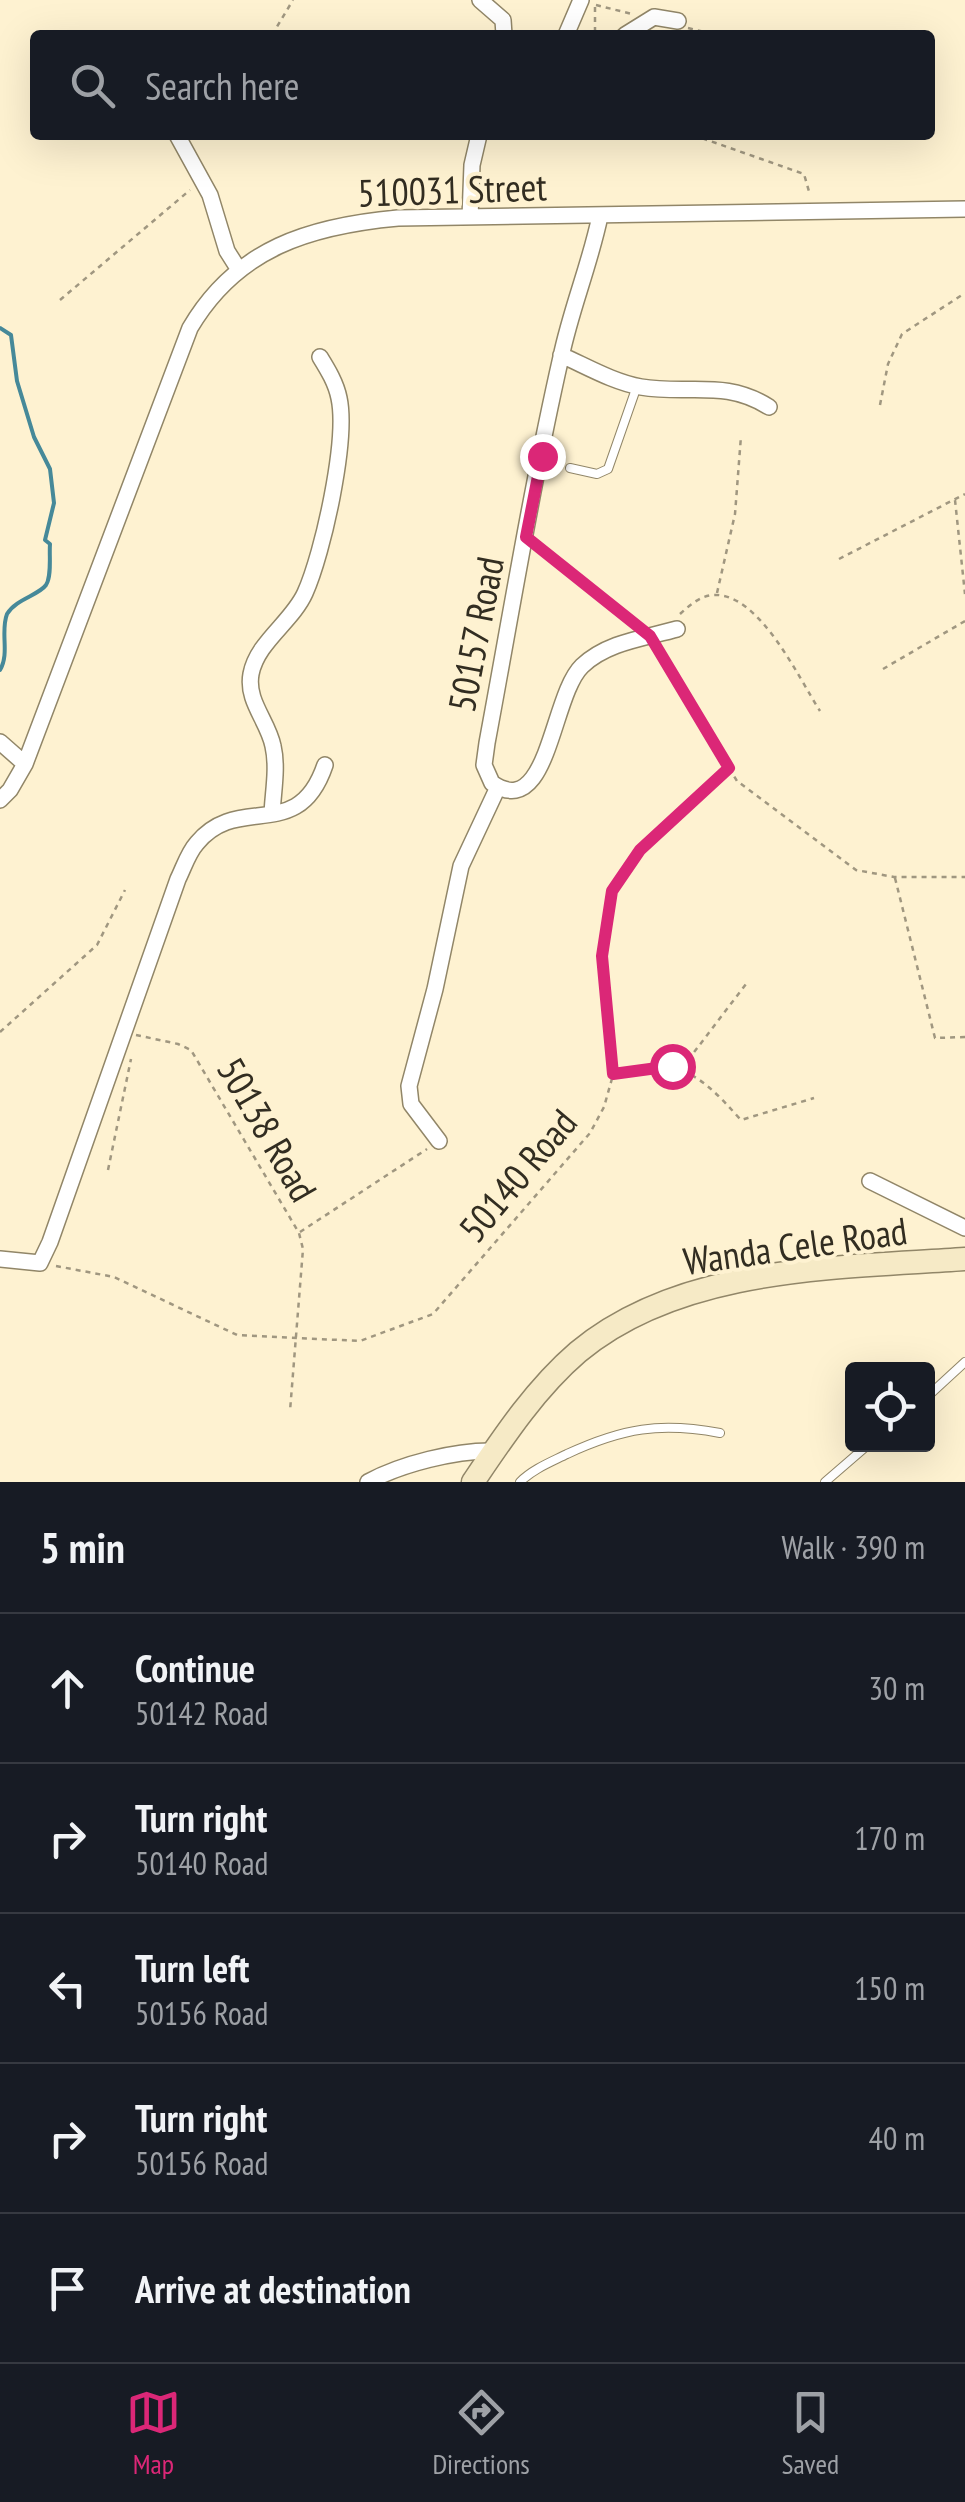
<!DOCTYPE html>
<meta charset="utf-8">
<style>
:root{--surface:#171b24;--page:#242831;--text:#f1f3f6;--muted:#9ea1a6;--line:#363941;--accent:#db2777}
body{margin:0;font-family:"PT Sans Narrow",sans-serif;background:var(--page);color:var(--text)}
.controls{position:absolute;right:30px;bottom:30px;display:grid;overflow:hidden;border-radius:10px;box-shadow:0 10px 40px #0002}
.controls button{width:90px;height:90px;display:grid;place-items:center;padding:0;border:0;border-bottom:2px solid var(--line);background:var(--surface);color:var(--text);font:50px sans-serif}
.stop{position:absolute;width:30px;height:30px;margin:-22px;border:8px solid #db2777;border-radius:50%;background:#fff}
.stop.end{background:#db2777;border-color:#fff;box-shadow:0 2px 10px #0008}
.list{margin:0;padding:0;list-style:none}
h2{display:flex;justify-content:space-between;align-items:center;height:130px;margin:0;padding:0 40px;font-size:42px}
h2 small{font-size:32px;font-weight:400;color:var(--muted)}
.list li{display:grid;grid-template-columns:65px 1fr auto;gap:30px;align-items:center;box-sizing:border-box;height:150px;padding:0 40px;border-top:2px solid var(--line)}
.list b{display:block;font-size:38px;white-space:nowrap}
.list p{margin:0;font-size:32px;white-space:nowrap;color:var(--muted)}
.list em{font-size:32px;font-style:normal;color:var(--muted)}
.icon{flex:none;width:55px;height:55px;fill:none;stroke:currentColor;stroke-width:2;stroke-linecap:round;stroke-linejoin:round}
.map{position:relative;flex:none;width:965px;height:1482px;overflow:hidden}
.search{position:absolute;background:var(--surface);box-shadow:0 10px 40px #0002;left:30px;right:30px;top:30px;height:110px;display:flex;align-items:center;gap:25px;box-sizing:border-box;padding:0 35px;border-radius:10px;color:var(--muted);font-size:38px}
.sheet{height:880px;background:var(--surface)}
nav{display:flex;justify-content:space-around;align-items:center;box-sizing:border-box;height:140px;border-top:2px solid var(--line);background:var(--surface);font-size:28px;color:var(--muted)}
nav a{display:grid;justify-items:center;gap:5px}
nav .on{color:var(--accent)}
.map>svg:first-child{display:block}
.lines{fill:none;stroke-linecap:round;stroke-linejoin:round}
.stream{stroke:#468999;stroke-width:4}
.lane-casing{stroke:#918668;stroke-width:10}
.street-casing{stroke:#918668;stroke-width:18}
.secondary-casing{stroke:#918668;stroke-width:25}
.path{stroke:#a09780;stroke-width:2.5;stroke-dasharray:5 5;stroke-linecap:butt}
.lane{stroke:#fff;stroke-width:8}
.street{stroke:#fff;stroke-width:15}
.secondary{stroke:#f6eac6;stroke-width:22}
.route{stroke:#db2777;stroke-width:12}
.labels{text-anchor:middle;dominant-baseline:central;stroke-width:8;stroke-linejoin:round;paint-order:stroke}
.street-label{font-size:38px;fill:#322d21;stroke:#fef2d1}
</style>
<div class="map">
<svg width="965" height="1482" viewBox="0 0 965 1482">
<rect width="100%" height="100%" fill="#fef2d1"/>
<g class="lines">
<!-- stream -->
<path class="stream" d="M0,328L11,335L17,381L34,437L50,469L54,503L45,540L50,544C49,555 52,576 46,585C39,595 16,599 7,614C0,632 10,653 0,670"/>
<!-- lane casing -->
<g class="lane-casing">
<path id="lane" d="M570,468L597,474L608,469L637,386
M928,1396L965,1362
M520,1482C533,1469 551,1462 567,1454C623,1428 660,1422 720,1433
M825,1482L869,1444"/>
</g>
<!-- street casing -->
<g class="street-casing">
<path id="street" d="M480,0L503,20L504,35
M566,35L581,0
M625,35L654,17L678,21
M177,135L210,195L227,251L239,270
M600,216C590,264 571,309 561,357C532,485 511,614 487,743L484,765L492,783C549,822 551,696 582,666C607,642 645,638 677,629
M470,217L472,165L479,135
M561,355C586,366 613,382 641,387C689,395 725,379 769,407
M0,742L25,764
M0,800L10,790L25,764L190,328C237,248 310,226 398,218L965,209
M272,814C273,792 278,768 273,746C268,721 246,701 251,674C257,642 292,622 305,593C323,553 348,440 339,398C336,383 328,370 320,357
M439,1141L411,1104L409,1086L435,989L461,866L498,787
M870,1181L965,1228
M0,1259L40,1263L50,1242L178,879C184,867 188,853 197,843C239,792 298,845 325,765
M368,1482C401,1464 456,1450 494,1451"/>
</g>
<!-- secondary casing -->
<g class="secondary-casing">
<path id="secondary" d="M473,1482C504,1436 536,1388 578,1352C681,1266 837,1268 965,1259"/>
</g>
<!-- path -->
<path class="path" d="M596,5L632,14
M595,7V35
M688,28L717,35
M272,35L293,0
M693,135L804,174L810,195
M60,300L190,190
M880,405L888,364L902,334L965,293
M955,500L965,594
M539,548L634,624
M839,559L965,494
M717,593L735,514L741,436
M680,614C690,605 700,596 713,595C759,592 798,677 820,711
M657,648L737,781L856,870L894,877H965
M883,669L965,621
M895,878L935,1038L965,1037
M0,1032L97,945L125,890
M136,1035L178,1044L191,1050L299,1233L303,1249L290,1411
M682,1068L746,984
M614,1074L672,1066C703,1077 719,1096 741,1120L814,1098
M108,1170L131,1059
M300,1232L427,1149
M56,1266L114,1277L237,1335L360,1341L433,1314L590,1133L604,1107L613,1075L601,956L612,891L640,849L729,768"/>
<!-- lane -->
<use href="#lane" class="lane"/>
<!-- street -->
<use href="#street" class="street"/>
<!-- secondary -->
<use href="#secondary" class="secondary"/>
</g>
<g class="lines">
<!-- route -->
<path class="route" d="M542,456L526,537L650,636L729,768L640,850L612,891L602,956L613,1074L672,1066"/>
</g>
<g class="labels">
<!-- street labels -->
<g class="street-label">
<text transform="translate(452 189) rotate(-2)">510031 Street</text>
<text transform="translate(475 634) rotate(-79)">50157 Road</text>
<text transform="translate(268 1129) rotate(60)">50138 Road</text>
<text transform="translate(517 1175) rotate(-50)">50140 Road</text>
<text transform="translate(795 1245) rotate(-8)">Wanda Cele Road</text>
</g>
</g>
</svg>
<div class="controls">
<button><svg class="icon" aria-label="locate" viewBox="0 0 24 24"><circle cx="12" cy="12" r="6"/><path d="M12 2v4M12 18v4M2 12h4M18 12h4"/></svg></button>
</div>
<div class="stop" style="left:672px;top:1066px"></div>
<div class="stop end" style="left:542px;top:456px"></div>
<div class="search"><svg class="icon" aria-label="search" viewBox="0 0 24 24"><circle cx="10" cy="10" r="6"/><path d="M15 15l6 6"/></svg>Search here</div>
</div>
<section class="sheet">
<h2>5 min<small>Walk · 390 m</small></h2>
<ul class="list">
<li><svg class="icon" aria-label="ahead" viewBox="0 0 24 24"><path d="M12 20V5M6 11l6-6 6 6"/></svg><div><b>Continue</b><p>50142 Road</p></div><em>30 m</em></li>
<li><svg class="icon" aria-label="right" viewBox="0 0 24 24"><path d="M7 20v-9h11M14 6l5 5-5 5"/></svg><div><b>Turn right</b><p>50140 Road</p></div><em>170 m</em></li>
<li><svg class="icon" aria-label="left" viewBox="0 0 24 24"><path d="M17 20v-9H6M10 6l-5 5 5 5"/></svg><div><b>Turn left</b><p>50156 Road</p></div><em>150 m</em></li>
<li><svg class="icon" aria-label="right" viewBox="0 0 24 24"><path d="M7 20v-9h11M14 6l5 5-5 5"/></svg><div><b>Turn right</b><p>50156 Road</p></div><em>40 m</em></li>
<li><svg class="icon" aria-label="arrive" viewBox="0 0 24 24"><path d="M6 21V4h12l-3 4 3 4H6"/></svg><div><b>Arrive at destination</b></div></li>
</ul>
</section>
<nav>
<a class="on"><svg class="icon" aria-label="map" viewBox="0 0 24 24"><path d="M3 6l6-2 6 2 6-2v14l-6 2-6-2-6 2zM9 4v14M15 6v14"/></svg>Map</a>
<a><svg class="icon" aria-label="directions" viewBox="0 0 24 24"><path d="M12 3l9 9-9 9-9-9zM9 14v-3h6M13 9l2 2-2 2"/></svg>Directions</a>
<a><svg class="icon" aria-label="saved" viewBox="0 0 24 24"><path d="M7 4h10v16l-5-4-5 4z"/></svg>Saved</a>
</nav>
